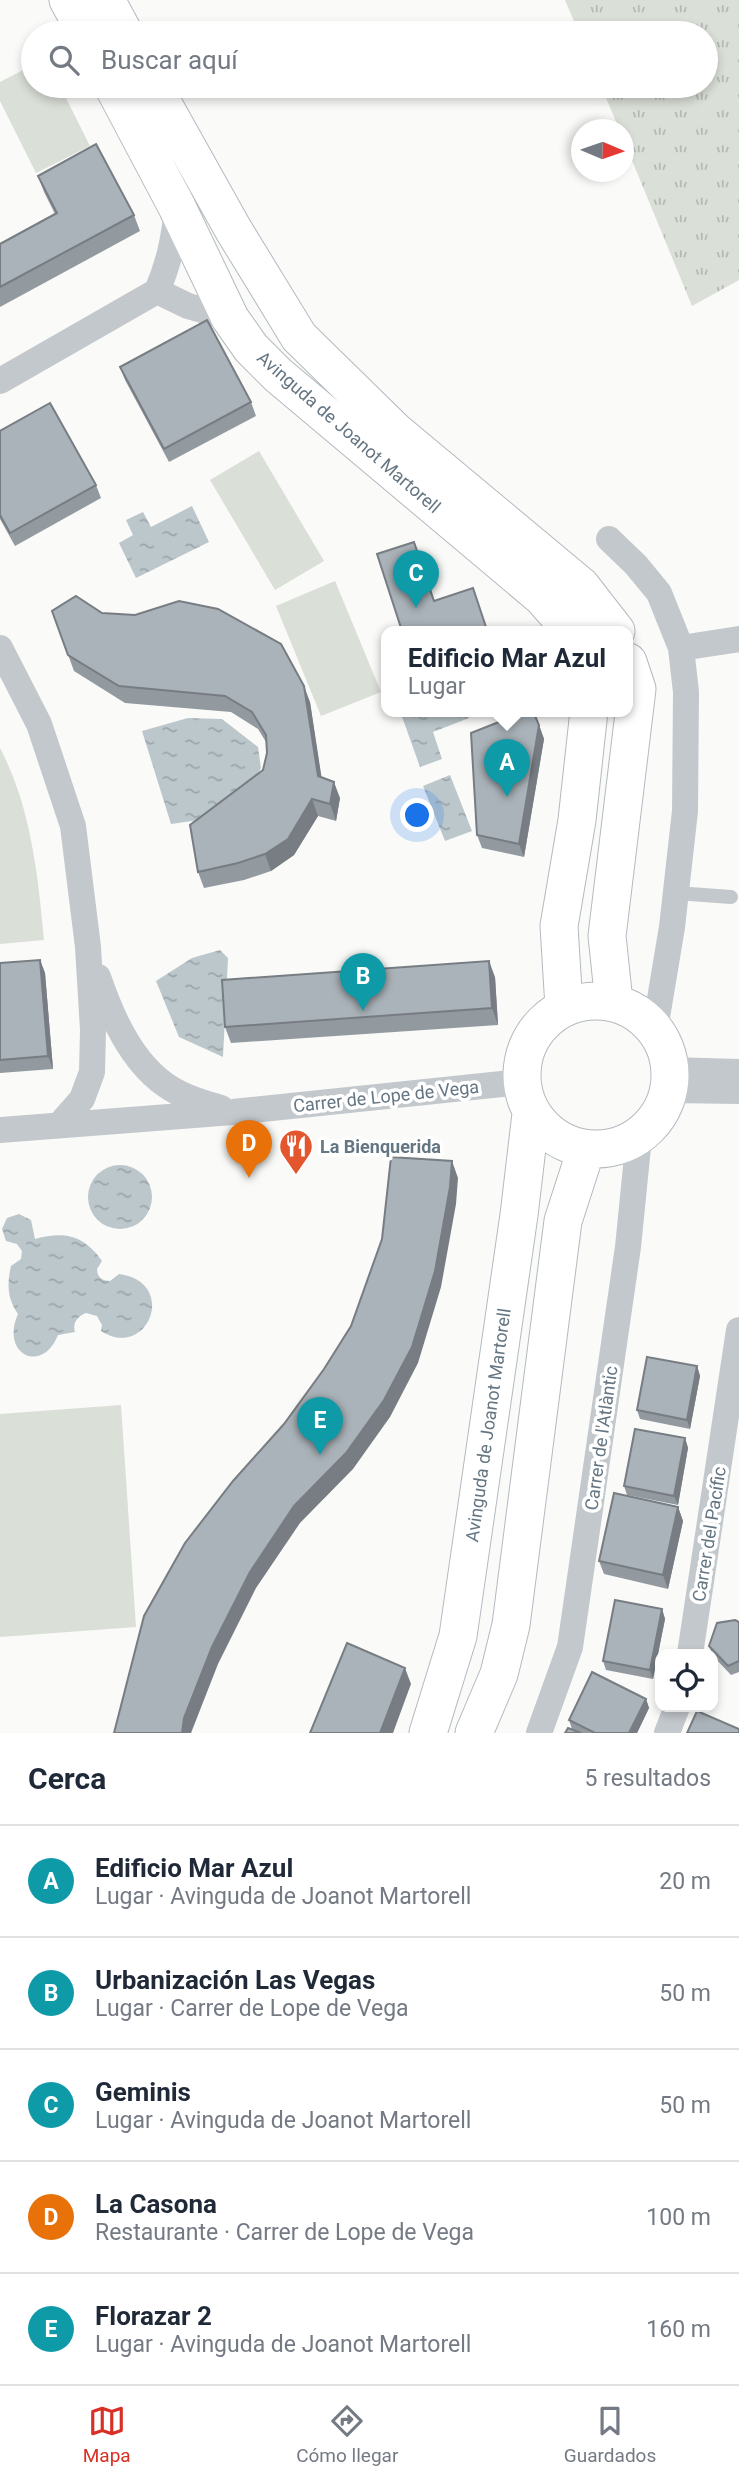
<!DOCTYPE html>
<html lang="es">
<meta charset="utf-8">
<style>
:root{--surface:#fff;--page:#f6f6f7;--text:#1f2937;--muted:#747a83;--line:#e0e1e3;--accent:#d93025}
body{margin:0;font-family:Roboto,sans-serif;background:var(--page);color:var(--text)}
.controls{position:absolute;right:21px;bottom:21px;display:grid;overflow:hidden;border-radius:14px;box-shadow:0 4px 10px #0003}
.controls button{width:63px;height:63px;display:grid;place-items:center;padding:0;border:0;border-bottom:2px solid var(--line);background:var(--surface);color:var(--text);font:35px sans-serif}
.compass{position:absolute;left:571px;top:119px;width:63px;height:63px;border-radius:50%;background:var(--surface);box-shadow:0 4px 10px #0003;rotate:92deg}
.you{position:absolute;left:418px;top:816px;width:24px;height:24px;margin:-18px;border:5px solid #fff;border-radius:50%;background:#1a73e8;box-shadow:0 0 0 10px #1a73e833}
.badge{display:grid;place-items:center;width:46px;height:46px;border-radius:50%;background:var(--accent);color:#fff;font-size:23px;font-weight:700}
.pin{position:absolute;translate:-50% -58px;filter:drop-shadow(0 2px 4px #0008)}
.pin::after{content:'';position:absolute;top:37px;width:24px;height:21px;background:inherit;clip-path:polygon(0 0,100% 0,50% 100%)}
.popup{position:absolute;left:381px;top:626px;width:252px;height:91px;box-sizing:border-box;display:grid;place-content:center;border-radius:14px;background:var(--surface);filter:drop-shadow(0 2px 5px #0005);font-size:23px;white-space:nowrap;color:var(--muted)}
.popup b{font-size:26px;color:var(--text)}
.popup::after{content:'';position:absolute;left:50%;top:100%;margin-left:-14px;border:14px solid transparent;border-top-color:var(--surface)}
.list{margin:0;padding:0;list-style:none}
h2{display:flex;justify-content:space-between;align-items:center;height:91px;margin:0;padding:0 28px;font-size:30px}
h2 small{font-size:23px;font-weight:400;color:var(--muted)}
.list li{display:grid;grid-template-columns:46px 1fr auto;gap:21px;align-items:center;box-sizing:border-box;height:112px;padding:0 28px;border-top:2px solid var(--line)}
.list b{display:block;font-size:26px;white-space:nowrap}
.list p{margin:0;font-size:23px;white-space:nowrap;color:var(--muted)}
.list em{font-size:23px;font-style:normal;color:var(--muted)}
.icon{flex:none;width:38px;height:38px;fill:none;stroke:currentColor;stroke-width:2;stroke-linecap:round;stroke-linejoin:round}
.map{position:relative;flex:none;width:739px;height:1733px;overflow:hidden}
.search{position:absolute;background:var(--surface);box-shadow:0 4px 10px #0003;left:21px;right:21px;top:21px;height:77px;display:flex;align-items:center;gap:18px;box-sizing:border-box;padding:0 24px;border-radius:38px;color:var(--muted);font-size:26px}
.sheet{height:651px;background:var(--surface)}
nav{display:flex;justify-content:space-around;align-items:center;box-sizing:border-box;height:98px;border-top:2px solid var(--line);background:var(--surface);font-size:19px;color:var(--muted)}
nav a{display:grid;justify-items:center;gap:4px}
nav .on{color:var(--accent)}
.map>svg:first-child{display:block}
.grass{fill:url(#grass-tufts)}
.park{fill:#dadfd7}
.water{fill:url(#water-ripples)}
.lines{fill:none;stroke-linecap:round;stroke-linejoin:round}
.secondary-casing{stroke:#b3babf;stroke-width:39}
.lane{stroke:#c3c8cc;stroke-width:14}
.street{stroke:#c3c8cc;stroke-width:26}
.secondary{stroke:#fff;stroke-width:37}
.wall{fill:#929a9f}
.shaded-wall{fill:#777d82}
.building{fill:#aab3b9;stroke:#777d82;stroke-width:2}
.labels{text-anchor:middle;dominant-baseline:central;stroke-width:7;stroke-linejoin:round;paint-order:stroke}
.street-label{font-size:18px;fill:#657683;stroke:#fff}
.poi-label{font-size:18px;font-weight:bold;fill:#657683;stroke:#fff;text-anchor:start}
</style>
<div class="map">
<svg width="739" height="1733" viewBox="0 0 739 1733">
<defs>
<pattern id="grass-tufts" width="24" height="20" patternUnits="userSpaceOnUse" patternTransform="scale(1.75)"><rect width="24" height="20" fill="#dadfd7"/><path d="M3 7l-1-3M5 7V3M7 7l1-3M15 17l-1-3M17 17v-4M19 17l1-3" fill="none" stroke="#b4b9b4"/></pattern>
<pattern id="water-ripples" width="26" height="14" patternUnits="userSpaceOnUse" patternTransform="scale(1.75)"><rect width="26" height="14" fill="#bbc7cb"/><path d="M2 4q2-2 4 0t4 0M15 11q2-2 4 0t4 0" fill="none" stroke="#9ca6aa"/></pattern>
</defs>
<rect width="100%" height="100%" fill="#fafaf8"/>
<!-- grass -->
<path class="grass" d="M565,0H739V280L692,306L624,141V130L619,129L601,86H706V33H579Z"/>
<!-- park -->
<path class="park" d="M33,65V86H60L90,146L36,173L0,101V82Z
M259,451L324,561L275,590L210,480Z
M335,581L381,692L321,716L276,606Z
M0,748C31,807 38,875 44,940L0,944Z
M121,1405L136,1627L0,1637V1414Z"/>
<!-- water -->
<path class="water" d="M192,506L209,542L136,578L119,543L133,535L126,520L143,512L151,527Z
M400,711H467L469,718L433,732L442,759L420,767Z
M188,718L222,719L258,747L261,768L244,800L213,818L171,824L142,731Z
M450,775L472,831L445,841L423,786Z
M220,950L228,958L223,1057L179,1037L156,981L192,958Z
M88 1197a32 32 0 1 1 64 0a32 32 0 1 1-64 0Z
M19,1214L31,1220L35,1239C64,1231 84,1235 102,1261L97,1269C97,1277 102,1281 110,1281L119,1274C179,1282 148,1361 101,1331L102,1325L97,1316L86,1313C78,1316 72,1323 75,1332L58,1335C42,1375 0,1354 18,1314C7,1298 7,1284 11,1266L21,1259L22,1251L17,1244L6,1241L2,1229L7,1218Z"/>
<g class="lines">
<!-- secondary casing -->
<g class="secondary-casing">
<path id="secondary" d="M68,0L86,33
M106,0L124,33
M113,86L177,207L230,318L251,348L278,375L542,597L572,631
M153,86L233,229L299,337L395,431L581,586L616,631
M522 1075a74 74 0 1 1 148 0a74 74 0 1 1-148 0Z
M614,1002L607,936L637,689L628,662
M564,1007L559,926L577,820L589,711
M428,1733L458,1636L519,1215L531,1114
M474,1733L499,1674L511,1625L563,1221L586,1150"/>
</g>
<!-- lane -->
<path class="lane" d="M676,893L731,897"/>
<!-- street -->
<path class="street" d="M157,291L188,306L230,318
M0,381L157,291C169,263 174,239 177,209
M609,539L636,565L659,593L681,648L686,692L685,811L672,927L655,1029
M0,648L39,724L73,826L88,947L93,1030L92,1072L82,1099L60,1124
M681,648L739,639
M98,977C113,1021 136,1072 179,1093C192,1100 207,1104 221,1108
M671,1070L739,1072
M669,1090L739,1091
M0,1130L233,1112L521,1082
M690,1654L739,1330
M539,1733L570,1647L628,1247L639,1137
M667,1733L677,1707"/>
<!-- secondary -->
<use href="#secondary" class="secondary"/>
</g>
<!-- wall -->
<path class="wall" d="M38,176L134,215L140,231L0,307V244L55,214L44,192Z
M120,367L251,402L256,416L169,462L125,380Z
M0,431L96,485L101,498L15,546L0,519Z
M52,611L102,613L310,702L321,777L340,798L336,821L318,816L294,855L271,871L244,880L204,888L198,872L263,770L267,753L266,742L258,729L231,712L125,703L74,671Z
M539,725L544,739L524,857L482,848L477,835Z
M40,960L45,973L53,1069L0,1073V963Z
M495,977L498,1025L231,1043L225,1027Z
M697,1366L700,1376L690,1429L640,1419L637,1410Z
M685,1438L688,1448L678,1505L627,1495L624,1486Z
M678,1507L683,1521L668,1589L604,1574L599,1561Z
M662,1609L665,1619L653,1679L606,1670L603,1661Z
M739,1622V1672L731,1675L713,1656L709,1646Z
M646,1699L649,1708L637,1733H565L572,1729L569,1720Z"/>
<!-- shaded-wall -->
<path class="shaded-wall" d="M304,686L310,702L324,793L318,776Z
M539,725L544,739L524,857L519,844Z
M334,782L340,798L336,821L330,804Z
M312,799L318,816L294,855L271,871L265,854Z
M40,960L45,973L53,1069L48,1056Z
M489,961L495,977L498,1025L492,1008Z
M452,1161L458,1178L456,1204L441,1287L418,1363L390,1417L353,1469L300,1523L256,1588L218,1664L191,1733H182L184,1718L212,1647Z
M697,1366L700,1376L690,1429L687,1420Z
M685,1438L688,1448L678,1505L674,1496Z
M678,1507L683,1521L668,1589L663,1575Z
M662,1609L665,1619L653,1679L650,1670Z
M405,1668L411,1684L393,1733H380Z
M646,1699L649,1708L637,1733H629Z"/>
<!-- building -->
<path class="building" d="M96,144L134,215L0,287V244L57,213L38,176Z
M207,320L251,402L164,449L120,367Z
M50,403L96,485L10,533L0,515V431Z
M414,542L434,601L473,588L487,630L484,631H402L377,554Z
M76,596L102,613L135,615L179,601L218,609L281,644L304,686L318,776L334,782L330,804L312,799L288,839L265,854L238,863L198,872L190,825L263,770L267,753L266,735L252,712L225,696L119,686L68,655L52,611Z
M527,711H533L539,725L519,844L477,835L471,733Z
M40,960L48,1056L0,1060V963Z
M489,961L492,1008L225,1027L222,980Z
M391,1157L452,1161L450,1187L435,1271L412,1347L384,1400L346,1453L294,1506L250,1572L212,1647L184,1718L182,1733H114L144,1616L185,1543L233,1481L284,1424L324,1369L351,1326L382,1239Z
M647,1357L697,1366L687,1420L637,1410Z
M635,1429L685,1438L674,1496L624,1486Z
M614,1493L678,1507L663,1575L599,1561Z
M615,1600L662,1609L650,1670L603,1661Z
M735,1620L739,1622V1661L728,1666L709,1646L717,1623Z
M347,1643L405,1668L380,1733H310Z
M592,1672L646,1699L629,1733H595L569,1720Z
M697,1711L739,1729V1733H687Z
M568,1728L581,1733H565Z"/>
<!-- icons -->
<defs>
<g id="restaurant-pin" transform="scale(1.75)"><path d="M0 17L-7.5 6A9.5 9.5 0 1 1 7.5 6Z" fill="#e4572e" stroke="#fff"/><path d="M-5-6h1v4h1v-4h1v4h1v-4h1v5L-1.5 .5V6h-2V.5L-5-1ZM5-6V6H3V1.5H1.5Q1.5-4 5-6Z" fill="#fff"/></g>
</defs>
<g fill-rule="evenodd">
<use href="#restaurant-pin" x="296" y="1146"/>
</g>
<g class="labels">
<!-- street labels -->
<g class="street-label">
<text transform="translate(349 432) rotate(41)">Avinguda de Joanot Martorell</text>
<text transform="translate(386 1096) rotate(-6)">Carrer de Lope de Vega</text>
<text transform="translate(488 1425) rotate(-82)">Avinguda de Joanot Martorell</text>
<text transform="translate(601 1438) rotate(-82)">Carrer de l'Atlàntic</text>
<text transform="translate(709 1534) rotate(-81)">Carrer del Pacífic</text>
</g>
<!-- poi labels -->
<g class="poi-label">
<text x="320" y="1146">La Bienquerida</text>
</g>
</g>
</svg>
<div class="controls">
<button><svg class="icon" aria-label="locate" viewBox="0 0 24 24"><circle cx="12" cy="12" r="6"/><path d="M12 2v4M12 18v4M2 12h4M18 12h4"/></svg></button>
</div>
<svg class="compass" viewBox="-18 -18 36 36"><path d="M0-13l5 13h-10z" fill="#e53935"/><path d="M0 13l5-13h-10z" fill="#747a83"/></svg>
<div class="you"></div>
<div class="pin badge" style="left:507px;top:797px;background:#0f9aa8">A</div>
<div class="popup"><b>Edificio Mar Azul</b>Lugar</div>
<div class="pin badge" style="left:363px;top:1011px;background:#0f9aa8">B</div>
<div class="pin badge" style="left:416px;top:608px;background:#0f9aa8">C</div>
<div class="pin badge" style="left:249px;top:1178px;background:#e8710a">D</div>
<div class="pin badge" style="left:320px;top:1455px;background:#0f9aa8">E</div>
<div class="search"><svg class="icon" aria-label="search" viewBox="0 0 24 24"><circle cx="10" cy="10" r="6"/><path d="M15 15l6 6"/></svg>Buscar aquí</div>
</div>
<section class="sheet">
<h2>Cerca<small>5 resultados</small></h2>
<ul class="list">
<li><span class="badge" style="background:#0f9aa8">A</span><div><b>Edificio Mar Azul</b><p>Lugar · Avinguda de Joanot Martorell</p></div><em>20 m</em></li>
<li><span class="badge" style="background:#0f9aa8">B</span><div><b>Urbanización Las Vegas</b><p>Lugar · Carrer de Lope de Vega</p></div><em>50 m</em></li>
<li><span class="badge" style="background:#0f9aa8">C</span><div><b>Geminis</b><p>Lugar · Avinguda de Joanot Martorell</p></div><em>50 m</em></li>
<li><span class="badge" style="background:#e8710a">D</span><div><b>La Casona</b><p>Restaurante · Carrer de Lope de Vega</p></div><em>100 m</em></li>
<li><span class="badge" style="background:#0f9aa8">E</span><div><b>Florazar 2</b><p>Lugar · Avinguda de Joanot Martorell</p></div><em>160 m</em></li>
</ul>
</section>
<nav>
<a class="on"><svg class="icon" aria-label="map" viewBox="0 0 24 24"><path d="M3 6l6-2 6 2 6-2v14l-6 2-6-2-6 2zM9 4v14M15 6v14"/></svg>Mapa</a>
<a><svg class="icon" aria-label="directions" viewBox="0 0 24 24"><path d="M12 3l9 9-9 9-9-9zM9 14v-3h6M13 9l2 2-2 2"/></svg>Cómo llegar</a>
<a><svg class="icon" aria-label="saved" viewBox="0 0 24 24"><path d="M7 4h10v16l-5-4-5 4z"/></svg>Guardados</a>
</nav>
